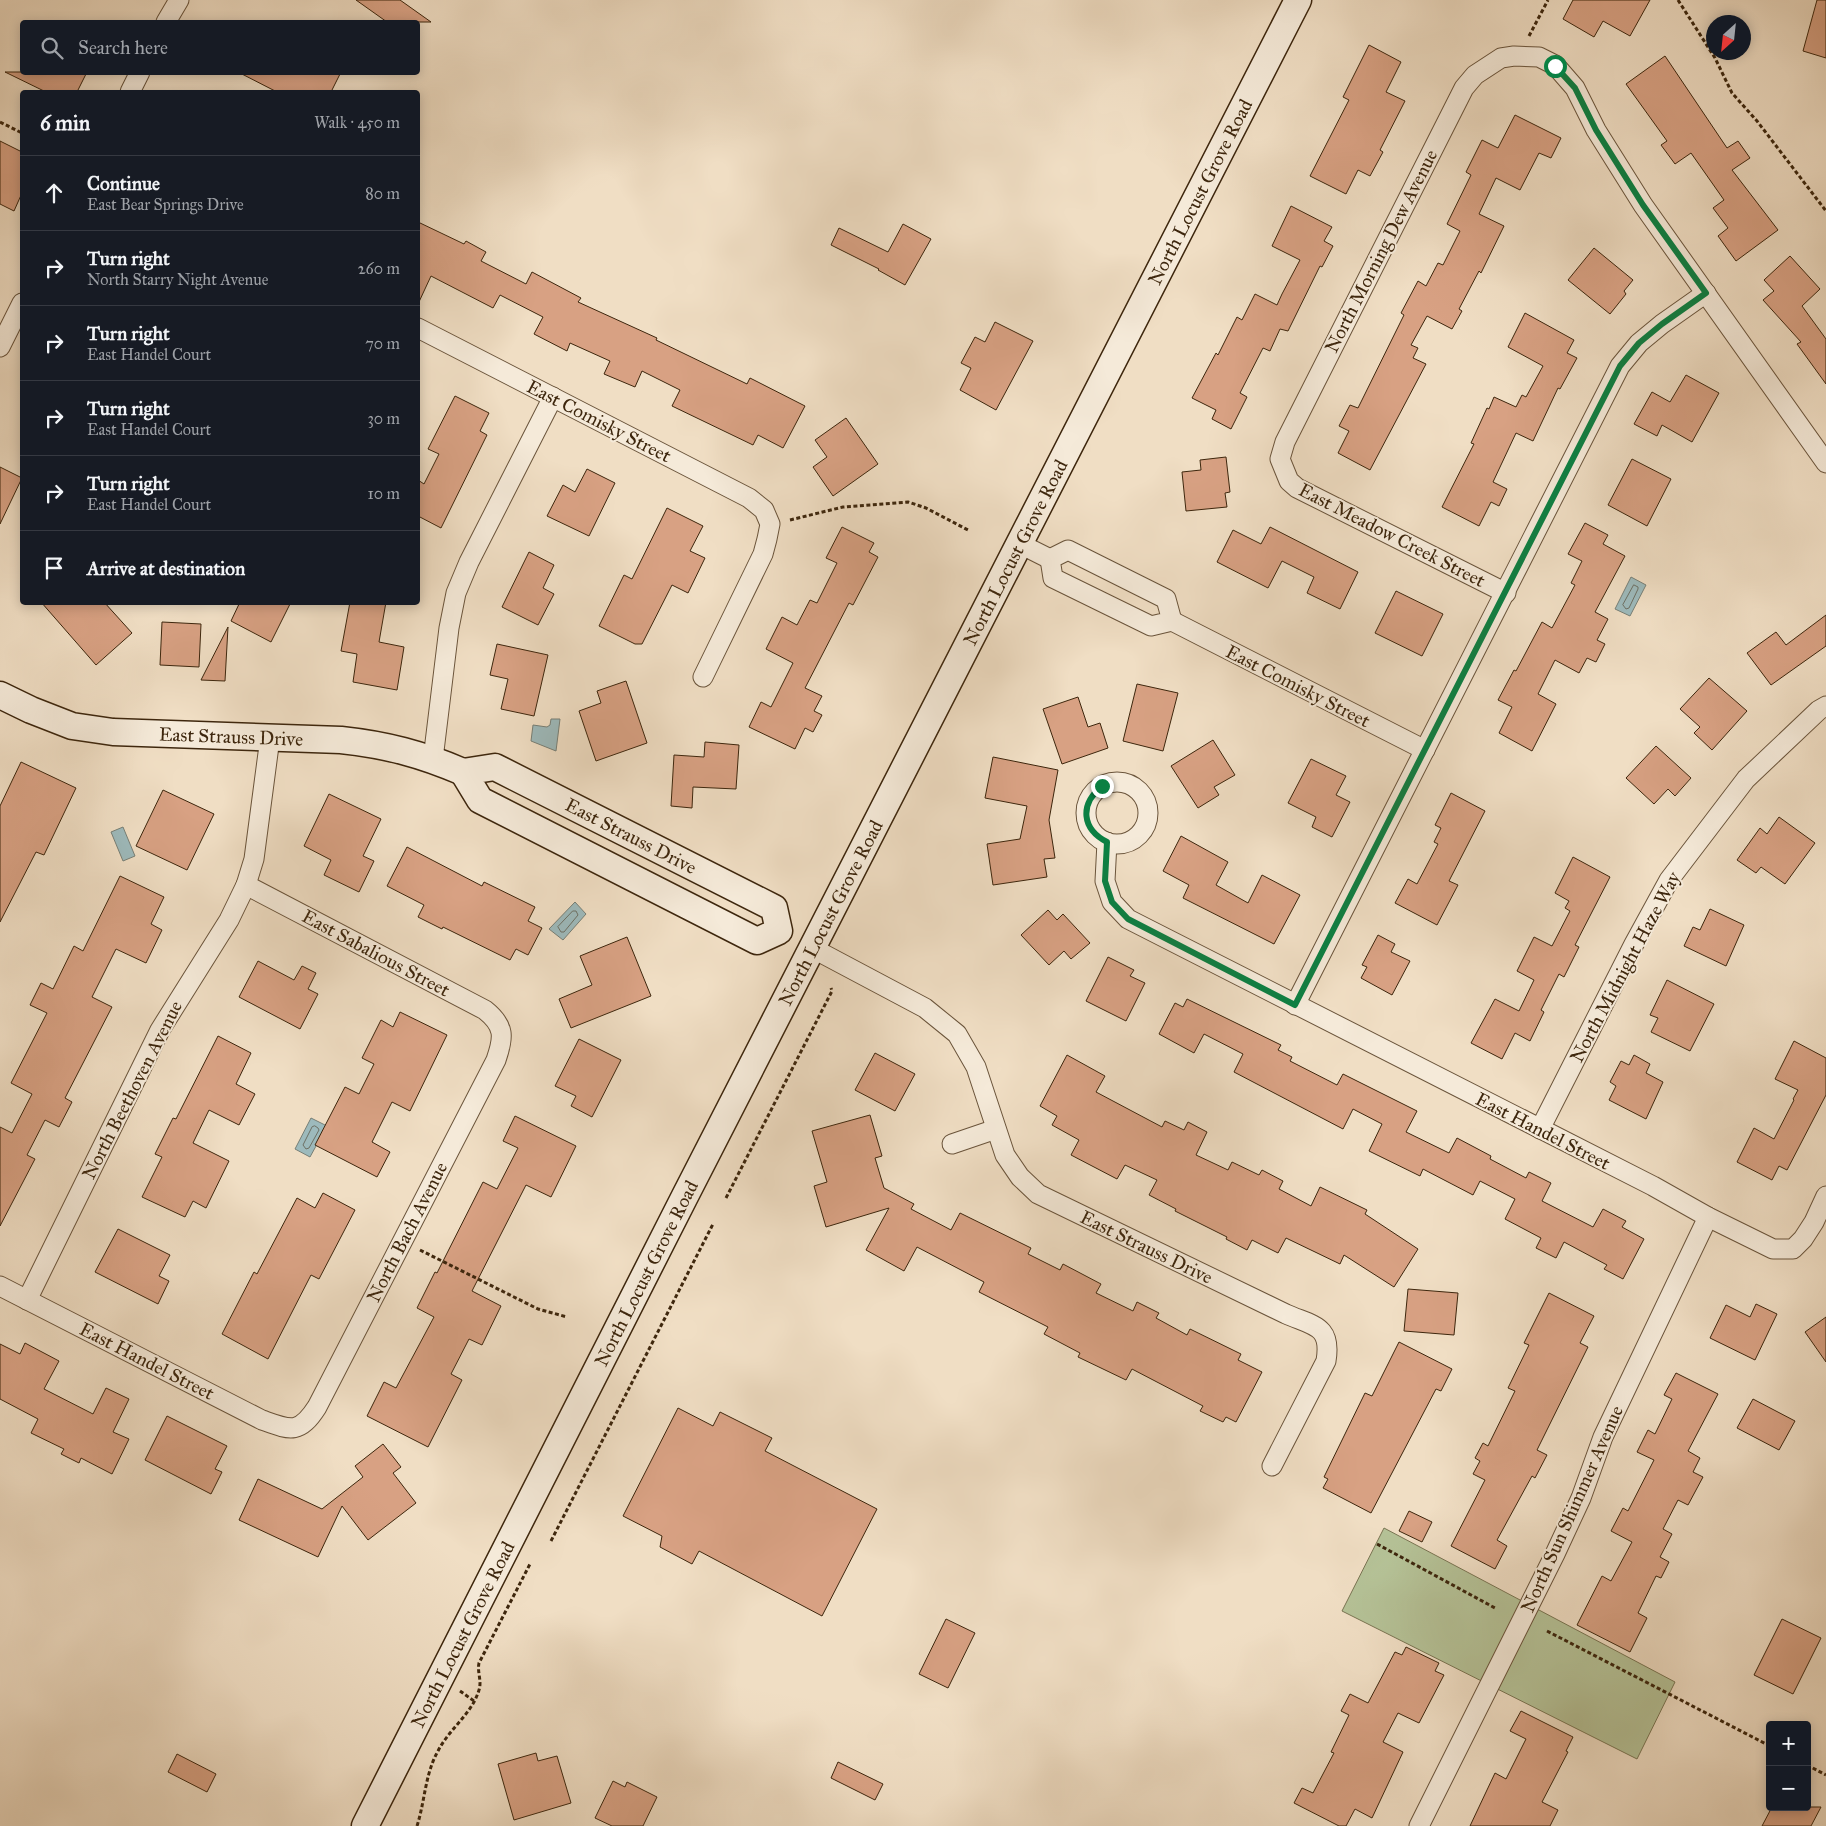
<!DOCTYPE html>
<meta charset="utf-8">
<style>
:root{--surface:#171b24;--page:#20242c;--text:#f1f3f6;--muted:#9ea1a6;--line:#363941}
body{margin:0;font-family:"IM FELL Great Primer",serif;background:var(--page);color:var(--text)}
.controls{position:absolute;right:15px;bottom:15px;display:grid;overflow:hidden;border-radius:5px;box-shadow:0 2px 12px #0003}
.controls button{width:45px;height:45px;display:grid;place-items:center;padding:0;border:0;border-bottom:1px solid var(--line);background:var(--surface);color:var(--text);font:25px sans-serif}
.compass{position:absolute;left:1706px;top:15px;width:45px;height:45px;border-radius:50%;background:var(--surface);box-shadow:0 2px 12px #0003;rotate:207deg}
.stop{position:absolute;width:15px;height:15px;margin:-11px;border:4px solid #0b8043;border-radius:50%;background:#fff}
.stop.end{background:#0b8043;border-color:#fff;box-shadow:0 1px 5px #0008}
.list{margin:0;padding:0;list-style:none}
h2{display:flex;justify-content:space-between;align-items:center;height:65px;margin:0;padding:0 20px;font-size:21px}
h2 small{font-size:16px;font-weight:400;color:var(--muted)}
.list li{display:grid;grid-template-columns:32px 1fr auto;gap:15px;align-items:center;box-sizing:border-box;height:75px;padding:0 20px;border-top:1px solid var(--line)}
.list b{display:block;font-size:19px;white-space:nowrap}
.list p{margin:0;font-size:16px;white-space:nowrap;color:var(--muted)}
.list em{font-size:16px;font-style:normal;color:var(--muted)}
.icon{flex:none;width:28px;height:28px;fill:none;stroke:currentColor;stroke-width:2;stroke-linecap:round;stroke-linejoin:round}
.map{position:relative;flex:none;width:1826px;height:1826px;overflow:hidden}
.search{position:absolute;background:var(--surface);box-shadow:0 2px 12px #0003;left:20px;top:20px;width:400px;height:55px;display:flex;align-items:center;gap:12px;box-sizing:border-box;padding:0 18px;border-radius:5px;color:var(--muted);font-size:19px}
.panel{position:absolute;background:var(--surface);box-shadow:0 2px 12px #0003;left:20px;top:90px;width:400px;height:515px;border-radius:5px}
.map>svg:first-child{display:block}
.green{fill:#b5c297;stroke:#797452}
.water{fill:#9dbabc;stroke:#777f76}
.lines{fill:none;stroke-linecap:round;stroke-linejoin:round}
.shore{stroke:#6d7064;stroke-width:1}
.building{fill:#d8a183;stroke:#3d260d}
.street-casing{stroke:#6a543b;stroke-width:21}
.secondary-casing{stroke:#3d260d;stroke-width:29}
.path{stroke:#3d260d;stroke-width:3;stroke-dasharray:4 2.5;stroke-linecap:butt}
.street{stroke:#f5ead9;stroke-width:19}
.secondary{stroke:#f5ead9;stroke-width:26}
.route{stroke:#0b8043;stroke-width:6}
.labels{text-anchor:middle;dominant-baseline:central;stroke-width:4;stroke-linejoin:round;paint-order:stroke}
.street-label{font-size:19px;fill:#3d260d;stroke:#f5ead9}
</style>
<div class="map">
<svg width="1826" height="1826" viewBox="0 0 1826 1826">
<rect width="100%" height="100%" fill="#f0dec4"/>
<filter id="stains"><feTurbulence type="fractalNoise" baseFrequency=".004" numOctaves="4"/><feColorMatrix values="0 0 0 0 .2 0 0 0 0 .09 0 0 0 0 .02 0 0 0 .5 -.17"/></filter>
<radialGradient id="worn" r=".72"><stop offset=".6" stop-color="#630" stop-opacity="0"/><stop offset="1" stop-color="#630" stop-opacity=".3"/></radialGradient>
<!-- green -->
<path class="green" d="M1384,1528L1675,1682L1637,1759L1342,1611Z"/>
<!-- water -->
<path class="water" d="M1631,577L1646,585L1630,616L1615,609Z
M551,719H560L556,751L531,741L533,725L547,727L550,725Z
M123,827L135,856L123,861L111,832Z
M575,902L586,914L563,940L549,929Z
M311,1118L327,1126L310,1157L295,1149Z"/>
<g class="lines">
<!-- shore -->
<path class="shore" d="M1634,585L1638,587V589L1629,608L1626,609L1623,605Z
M573,911H576L578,915L564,932H561L558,927Z
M315,1126L318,1128L319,1130L309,1148L306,1149L303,1145L312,1127Z"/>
</g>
<!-- building -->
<path class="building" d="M356,0H400L431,22H387Z
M1573,0H1650L1630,36L1603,21L1594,37L1563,19Z
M1817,0H1826V58L1803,51Z
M1369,45L1401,62L1386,92L1405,101L1380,150L1383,152L1370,176L1358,170L1346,194L1310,176L1349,100L1343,97Z
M1665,56L1727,148L1738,141L1750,158L1732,170L1778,230L1736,261L1718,236L1728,228L1713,208L1724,200L1691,153L1675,164L1661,145L1667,141L1626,84Z
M5,72H87L77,92H46Z
M238,72H341L331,92H277Z
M1515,115L1561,138L1551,158L1539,153L1520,190L1496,178L1479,214L1504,226L1481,273L1479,271L1459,309L1462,311L1452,329L1427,316L1411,345L1418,348L1413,358L1426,364L1370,470L1338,453L1349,431L1339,426L1350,405L1358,408L1404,315L1401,313L1418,281L1426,286L1438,263L1443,265L1460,231L1447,224L1471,175L1466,172L1482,140L1498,148Z
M0,141L22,152V193L14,211L0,204Z
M1291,206L1332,227L1324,241L1333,246L1322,267L1320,266L1288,331L1280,329L1270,351L1263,348L1240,393L1247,397L1231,429L1212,419L1216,410L1192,398L1216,353L1218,355L1237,317L1242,320L1255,294L1277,305L1282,294L1300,260L1272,246Z
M418,222L464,244L466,241L486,252L481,261L526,284L532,272L581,298L578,302L657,338L656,340L747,384L750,378L805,406L783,448L758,435L753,445L672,406L680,390L642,371L635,387L604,374L610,361L570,343L567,351L534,334L543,317L500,295L493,308L431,276L418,304Z
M903,224L931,239L905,285L878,270L879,269L831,245L839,228L888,252Z
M1594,248L1633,280L1624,291L1626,294L1610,314L1568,280Z
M1790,256L1820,289L1802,306L1826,339V384L1797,344L1801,342L1763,300L1774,291L1764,280Z
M1525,313L1574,340L1567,353L1577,358L1560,389L1558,388L1533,441L1516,433L1493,482L1507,489L1499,506L1491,502L1479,526L1442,507L1474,444L1471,443L1487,408L1489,409L1494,397L1516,407L1522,395L1526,397L1543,366L1508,347Z
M995,322L1033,341L996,410L960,390L971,368L961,363L975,337L985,342Z
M1686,375L1719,393L1692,442L1662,425L1657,436L1634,424L1652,392L1670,402Z
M455,396L489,413L480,431L487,435L441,528L418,516V480L424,484L439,454L428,449Z
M846,418L878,464L833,496L813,467L827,457L815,440Z
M1226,457L1230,492L1225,493L1227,507L1186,511L1182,472L1201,470L1200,460Z
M1632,459L1671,479L1647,526L1608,505Z
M0,467L22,478L0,524Z
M587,469L615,483L589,536L547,516L563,485L575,492Z
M667,508L703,526L690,551L705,558L688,593L672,585L642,644H635L599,626L624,575L632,579Z
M1585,523L1608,535L1603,544L1625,556L1595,612L1608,619L1597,640L1605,644L1596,662L1587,658L1579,673L1555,660L1538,694L1556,704L1532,751L1499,733L1512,707L1498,700L1514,670L1516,671L1542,622L1552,628L1575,585L1571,583L1582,561L1568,554Z
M842,527L874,543L869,552L878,557L853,605L849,603L805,688L822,696L814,711L822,715L813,732L805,728L795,749L749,727L761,702L771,707L793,663L766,649L782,617L797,625L810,600L817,603L837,563L826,558Z
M1270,527L1358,572L1340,609L1307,593L1314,577L1282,561L1268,588L1217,562L1233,530L1261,544Z
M529,552L554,565L543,588L554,594L538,625L502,607Z
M1396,591L1443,614L1422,656L1375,633Z
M41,602H104L132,633L96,665Z
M240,602H291L271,642L231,621Z
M350,602H386L379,642L404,647L397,690L353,682L357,654L341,651Z
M1826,615V646L1771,685L1747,653L1776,632L1786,645Z
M162,622L201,624L199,667L160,665Z
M228,627L225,681L201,680Z
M497,644L548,655L534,716L501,709L508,679L490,675Z
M1709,678L1747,711L1712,750L1694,733L1700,727L1680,709Z
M626,681L647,743L596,761L579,711L601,703L597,691Z
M1137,684L1178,693L1163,751L1123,741Z
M1078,697L1088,727L1100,723L1108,748L1062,764L1043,709Z
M1213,740L1235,775L1214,787L1219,795L1198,808L1171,766Z
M705,742L739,745L736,789L693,787L692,808L671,806L674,755L704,757Z
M1656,746L1691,778L1675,796L1668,789L1654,804L1626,778Z
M993,757L1058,770L1049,820L1055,858L1044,859L1047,877L993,885L987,844L1020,839L1027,806L985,798Z
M1311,759L1346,776L1336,795L1350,802L1332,837L1312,827L1316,817L1288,803Z
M21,762L76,788L44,855L36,852L0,922V806Z
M163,790L214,814L187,870L136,846Z
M1451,793L1485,811L1449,881L1458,885L1437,925L1395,903L1408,879L1417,884L1438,844L1434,842L1441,828L1435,825Z
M329,794L381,819L363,856L374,861L359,892L324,875L331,860L304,846Z
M1779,817L1815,843L1785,884L1761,867L1756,873L1737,860L1760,828L1767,834Z
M1181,836L1228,862L1216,885L1248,903L1262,875L1300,895L1274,944L1183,898L1189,885L1163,871Z
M407,847L482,886L484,882L535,907L528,921L542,928L528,955L516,949L510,960L443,927L442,929L418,917L424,905L387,886Z
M1573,857L1610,877L1575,945L1579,947L1564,977L1559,974L1541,1010L1544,1012L1530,1041L1515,1033L1502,1059L1471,1043L1495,999L1519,1011L1534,980L1517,971L1534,937L1552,946L1570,911L1565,908L1569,901L1555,893Z
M120,876L164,897L151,924L162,930L146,963L116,949L92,997L112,1007L65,1098L72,1102L59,1127L45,1120L27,1155L35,1159L0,1226V1127L12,1133L32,1094L11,1083L47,1013L30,1005L41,983L53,989L74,946L83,951Z
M1710,909L1744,925L1726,966L1684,946L1693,927L1700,930Z
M1048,910L1057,920L1063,914L1090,943L1071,959L1064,951L1049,965L1021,935Z
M1378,935L1395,944L1391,952L1410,961L1392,995L1361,978L1367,967L1362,965Z
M627,937L651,996L571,1028L559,999L592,985L580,956Z
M1108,957L1134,970L1130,976L1145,983L1126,1021L1086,1001Z
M258,961L294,980L302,966L316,973L308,989L318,994L300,1029L239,997Z
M1667,980L1714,1004L1690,1051L1651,1032L1658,1018L1650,1015Z
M1187,999L1281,1045L1278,1050L1292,1057L1290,1061L1337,1085L1343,1074L1417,1111L1406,1132L1449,1153L1457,1138L1491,1156L1490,1159L1526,1178L1529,1172L1551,1183L1542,1201L1593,1227L1603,1209L1626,1221L1622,1227L1644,1239L1623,1279L1604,1269L1607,1265L1564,1242L1556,1258L1536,1248L1541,1238L1505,1219L1515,1199L1480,1181L1473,1195L1423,1169L1420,1176L1369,1151L1382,1124L1353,1109L1343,1129L1234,1072L1243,1054L1204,1034L1194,1053L1159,1034L1175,1003L1183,1007Z
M400,1012L447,1035L410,1111L392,1102L372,1142L390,1152L377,1177L315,1145L345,1087L359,1094L374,1064L362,1058L381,1020L393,1027Z
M218,1036L251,1053L236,1084L255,1094L239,1125L209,1110L193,1143L229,1161L206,1208L193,1201L185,1217L142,1197L162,1157L155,1154L173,1118L176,1119Z
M579,1039L621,1060L592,1117L571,1106L576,1096L555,1086Z
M1794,1041L1826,1058V1095L1787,1170L1779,1166L1772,1180L1737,1162L1754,1128L1774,1139L1794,1100L1793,1099L1798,1090L1775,1079Z
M875,1053L915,1074L895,1111L855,1090Z
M1067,1055L1105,1076L1096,1092L1162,1127L1165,1121L1184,1130L1188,1122L1207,1132L1196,1155L1228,1170L1232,1162L1259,1175L1262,1170L1283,1181L1279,1189L1311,1206L1320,1187L1367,1210L1365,1214L1418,1249L1394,1287L1344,1255L1340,1264L1286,1238L1278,1253L1252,1240L1247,1250L1226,1239L1227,1237L1175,1211L1176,1209L1149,1195L1157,1180L1125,1165L1117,1179L1071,1155L1079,1140L1052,1125L1057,1116L1040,1106Z
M1634,1055L1650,1064L1646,1073L1663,1082L1646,1119L1609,1100L1616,1086L1610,1082L1621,1061L1629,1065Z
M870,1115L882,1156L875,1158L884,1188L914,1204L911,1209L951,1230L960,1213L1031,1248L1028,1254L1060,1270L1063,1264L1101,1284L1096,1293L1133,1311L1137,1302L1159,1313L1156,1318L1187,1335L1190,1329L1241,1354L1238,1360L1262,1372L1236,1422L1226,1417L1223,1422L1200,1411L1203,1406L1132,1369L1126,1380L1078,1357L1080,1353L1044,1334L1048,1327L979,1292L984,1282L917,1247L904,1271L866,1250L889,1208L826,1227L814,1186L827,1182L812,1131Z
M515,1116L576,1146L551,1197L526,1185L472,1291L501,1306L482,1345L469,1339L451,1374L462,1380L428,1447L367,1416L384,1382L396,1388L434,1317L417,1308L435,1272L437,1273L483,1182L497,1189L518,1148L503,1141Z
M323,1193L355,1210L319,1279L311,1275L268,1359L222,1334L254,1272L257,1274L297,1198L315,1208Z
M118,1229L170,1255L159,1276L169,1281L158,1304L95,1272Z
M1408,1289L1458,1293L1454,1335L1404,1331Z
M1549,1293L1594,1316L1580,1343L1588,1347L1537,1450L1547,1455L1535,1478L1532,1476L1497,1540L1507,1546L1495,1569L1451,1546L1485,1480L1473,1474L1480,1461L1475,1458L1483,1443L1488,1446L1515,1391L1508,1388L1529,1345L1524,1343Z
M1756,1304L1777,1314L1755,1360L1710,1338L1726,1305L1750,1317Z
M1826,1317V1362L1805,1332Z
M1399,1342L1452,1369L1441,1391L1436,1389L1371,1513L1323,1488L1328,1479L1324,1477L1365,1393L1372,1396Z
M25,1343L59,1361L44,1389L93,1414L106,1388L129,1399L113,1432L129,1439L112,1474L81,1458L79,1463L61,1454L64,1449L31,1433L38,1419L0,1399V1344L20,1354Z
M1676,1373L1718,1394L1688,1451L1700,1458L1693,1472L1703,1477L1688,1505L1678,1500L1663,1529L1672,1534L1660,1557L1669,1562L1661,1578L1656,1576L1638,1613L1647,1618L1630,1652L1577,1625L1602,1576L1611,1581L1632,1542L1611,1531L1623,1508L1628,1511L1654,1460L1637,1452L1648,1430L1655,1434L1672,1399L1664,1395Z
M1753,1399L1795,1421L1779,1450L1737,1428Z
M678,1408L713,1426L720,1412L772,1438L765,1451L877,1509L822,1616L699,1551L692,1564L660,1547L662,1536L623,1516Z
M167,1416L227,1446L215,1469L222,1472L211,1494L145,1460Z
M383,1444L401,1467L393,1473L416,1503L368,1540L342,1506L318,1557L239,1520L258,1479L322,1509L363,1477L355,1466Z
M1409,1511L1432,1522L1422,1542L1399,1531Z
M946,1619L975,1633L948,1688L919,1674Z
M1782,1619L1821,1638L1793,1694L1754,1675Z
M1406,1647L1439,1663L1435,1671L1444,1675L1419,1723L1398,1713L1383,1742L1403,1752L1372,1818L1355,1809L1346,1826H1339L1294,1803L1302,1788L1313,1793L1334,1753L1331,1752L1349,1715L1341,1711L1350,1694L1368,1703L1395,1652L1402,1655Z
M1521,1711L1573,1737L1566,1751L1568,1752L1542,1802L1558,1810L1550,1826H1470L1495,1773L1506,1779L1526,1739L1510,1731Z
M536,1753L538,1761L557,1756L571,1803L514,1820L498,1764Z
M177,1754L216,1774L207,1792L168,1772Z
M838,1762L883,1784L875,1800L831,1778Z
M613,1781L625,1787L627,1782L657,1797L643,1826H612L595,1818Z
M1772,1807H1821L1811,1826H1762Z"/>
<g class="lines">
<!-- street casing -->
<g class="street-casing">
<g id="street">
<path d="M166,22L179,0"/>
<path d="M130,92L140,72"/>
<path d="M418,328L749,498L764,510L770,524L767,539L763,554L703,677"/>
<path d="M0,347L22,303"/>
<path d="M1020,544L1050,559"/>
<path d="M1068,550L1166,599L1172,621L1151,626L1053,578L1050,559Z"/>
<path d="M1506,593L1297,488L1289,481L1280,459L1285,442L1464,88L1475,75L1501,58L1514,56L1539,57L1555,65L1575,88L1596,130L1643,205L1826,463"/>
<path d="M1172,621L1425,750"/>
<path d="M433,759L449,628L456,593L469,562L553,397"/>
<circle cx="1117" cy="813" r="31"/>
<path d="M1107,842L1105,881L1112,902L1128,919L1653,1186L1708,1217L1773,1249H1793L1803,1239L1814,1222L1826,1196"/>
<path id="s1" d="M812,948L925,1008L957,1034L976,1067L1005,1155L1020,1177L1038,1194L1286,1314C1313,1326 1332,1325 1326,1361L1272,1466"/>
<path d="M1295,1005L1620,366L1639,343L1662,324L1706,293"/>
<path d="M1540,1129L1634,944L1669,880L1746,779L1819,710L1826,706"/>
<path d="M952,1144L996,1129"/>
<path d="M0,1286L262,1420C290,1430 299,1435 317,1407L496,1060C504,1037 505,1026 485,1010L246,885"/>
<path d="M27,1300L160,1030L229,920L246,885L254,859L270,738"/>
<path d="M1419,1826L1555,1554L1581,1498L1603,1437L1708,1217"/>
</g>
</g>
<!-- secondary casing -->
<g class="secondary-casing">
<g id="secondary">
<path id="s2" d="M0,695L31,710L72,726L113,732L341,740C387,745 421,754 463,772"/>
<path d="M495,767L774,908L779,931L757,941L480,800L463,772Z"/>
<path id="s3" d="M365,1826L684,1198L1298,0"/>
</g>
</g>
<!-- path -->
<path class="path" d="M1678,0L1715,58L1732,93L1757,121L1826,211
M1529,36L1548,0
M0,122L22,133
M790,520L843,507L908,502L926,508L968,530
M726,1198L832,991L831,988
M420,1250L538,1309L567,1317
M551,1541L713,1224
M1377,1544L1495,1608
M1547,1631L1770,1746
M460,1691L474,1701
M1807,1765L1826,1775
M417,1826C425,1801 425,1774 438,1751C449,1729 472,1714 479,1690C482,1681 477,1672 479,1663L530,1564"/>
<!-- street -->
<use href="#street" class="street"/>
<!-- secondary -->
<use href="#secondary" class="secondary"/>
</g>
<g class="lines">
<!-- route -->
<path class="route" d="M1102,786C1079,805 1082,829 1107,842L1105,881L1112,902L1128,919L1295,1005L1620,366L1639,343L1662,324L1706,293L1643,205L1596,130L1575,88L1555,66"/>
</g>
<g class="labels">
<!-- street labels -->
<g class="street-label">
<text stroke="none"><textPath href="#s3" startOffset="1835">North Locust Grove Road</textPath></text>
<text transform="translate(1381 251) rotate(-63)">North Morning Dew Avenue</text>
<text transform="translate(599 421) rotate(27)">East Comisky Street</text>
<text transform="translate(1392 535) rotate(27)">East Meadow Creek Street</text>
<text stroke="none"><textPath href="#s3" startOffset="1430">North Locust Grove Road</textPath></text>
<text transform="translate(1298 686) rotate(27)">East Comisky Street</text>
<text stroke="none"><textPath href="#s2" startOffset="238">East Strauss Drive</textPath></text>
<text transform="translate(631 836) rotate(27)">East Strauss Drive</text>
<text stroke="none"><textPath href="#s3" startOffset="1025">North Locust Grove Road</textPath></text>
<text transform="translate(376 953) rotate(28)">East Sabalious Street</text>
<text transform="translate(1625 967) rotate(-62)">North Midnight Haze Way</text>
<text transform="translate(132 1090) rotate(-63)">North Beethoven Avenue</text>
<text transform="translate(1543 1131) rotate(27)">East Handel Street</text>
<text transform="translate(407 1232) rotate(-63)">North Bach Avenue</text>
<text stroke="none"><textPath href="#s1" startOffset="472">East Strauss Drive</textPath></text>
<text stroke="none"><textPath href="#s3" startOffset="620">North Locust Grove Road</textPath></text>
<text transform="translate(147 1361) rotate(27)">East Handel Street</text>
<text transform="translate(1572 1509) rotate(-66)">North Sun Shimmer Avenue</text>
<text stroke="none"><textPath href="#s3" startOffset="215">North Locust Grove Road</textPath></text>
</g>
</g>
<rect width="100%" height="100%" filter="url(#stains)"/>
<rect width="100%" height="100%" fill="url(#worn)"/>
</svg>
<div class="controls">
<button>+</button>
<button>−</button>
</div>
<svg class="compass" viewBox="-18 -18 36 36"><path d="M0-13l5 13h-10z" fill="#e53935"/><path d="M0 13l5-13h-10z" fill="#9ea1a6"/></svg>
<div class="stop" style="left:1555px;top:66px"></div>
<div class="stop end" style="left:1102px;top:786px"></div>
<div class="search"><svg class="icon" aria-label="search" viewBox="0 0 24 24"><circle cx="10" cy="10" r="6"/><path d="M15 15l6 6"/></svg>Search here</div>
<section class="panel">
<h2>6 min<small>Walk · 450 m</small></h2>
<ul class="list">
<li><svg class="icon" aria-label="ahead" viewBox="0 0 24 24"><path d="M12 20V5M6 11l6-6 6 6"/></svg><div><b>Continue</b><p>East Bear Springs Drive</p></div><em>80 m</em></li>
<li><svg class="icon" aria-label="right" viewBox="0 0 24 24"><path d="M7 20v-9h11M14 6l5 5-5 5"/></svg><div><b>Turn right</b><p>North Starry Night Avenue</p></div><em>260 m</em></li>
<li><svg class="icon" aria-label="right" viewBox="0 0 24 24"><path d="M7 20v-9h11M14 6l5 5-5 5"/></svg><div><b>Turn right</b><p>East Handel Court</p></div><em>70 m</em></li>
<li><svg class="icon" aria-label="right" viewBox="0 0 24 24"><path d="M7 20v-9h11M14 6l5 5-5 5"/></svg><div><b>Turn right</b><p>East Handel Court</p></div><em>30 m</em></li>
<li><svg class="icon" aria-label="right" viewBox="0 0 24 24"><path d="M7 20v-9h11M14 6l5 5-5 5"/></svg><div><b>Turn right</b><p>East Handel Court</p></div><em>10 m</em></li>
<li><svg class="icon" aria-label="arrive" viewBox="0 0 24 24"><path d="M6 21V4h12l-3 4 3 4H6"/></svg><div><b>Arrive at destination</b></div></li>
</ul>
</section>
</div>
